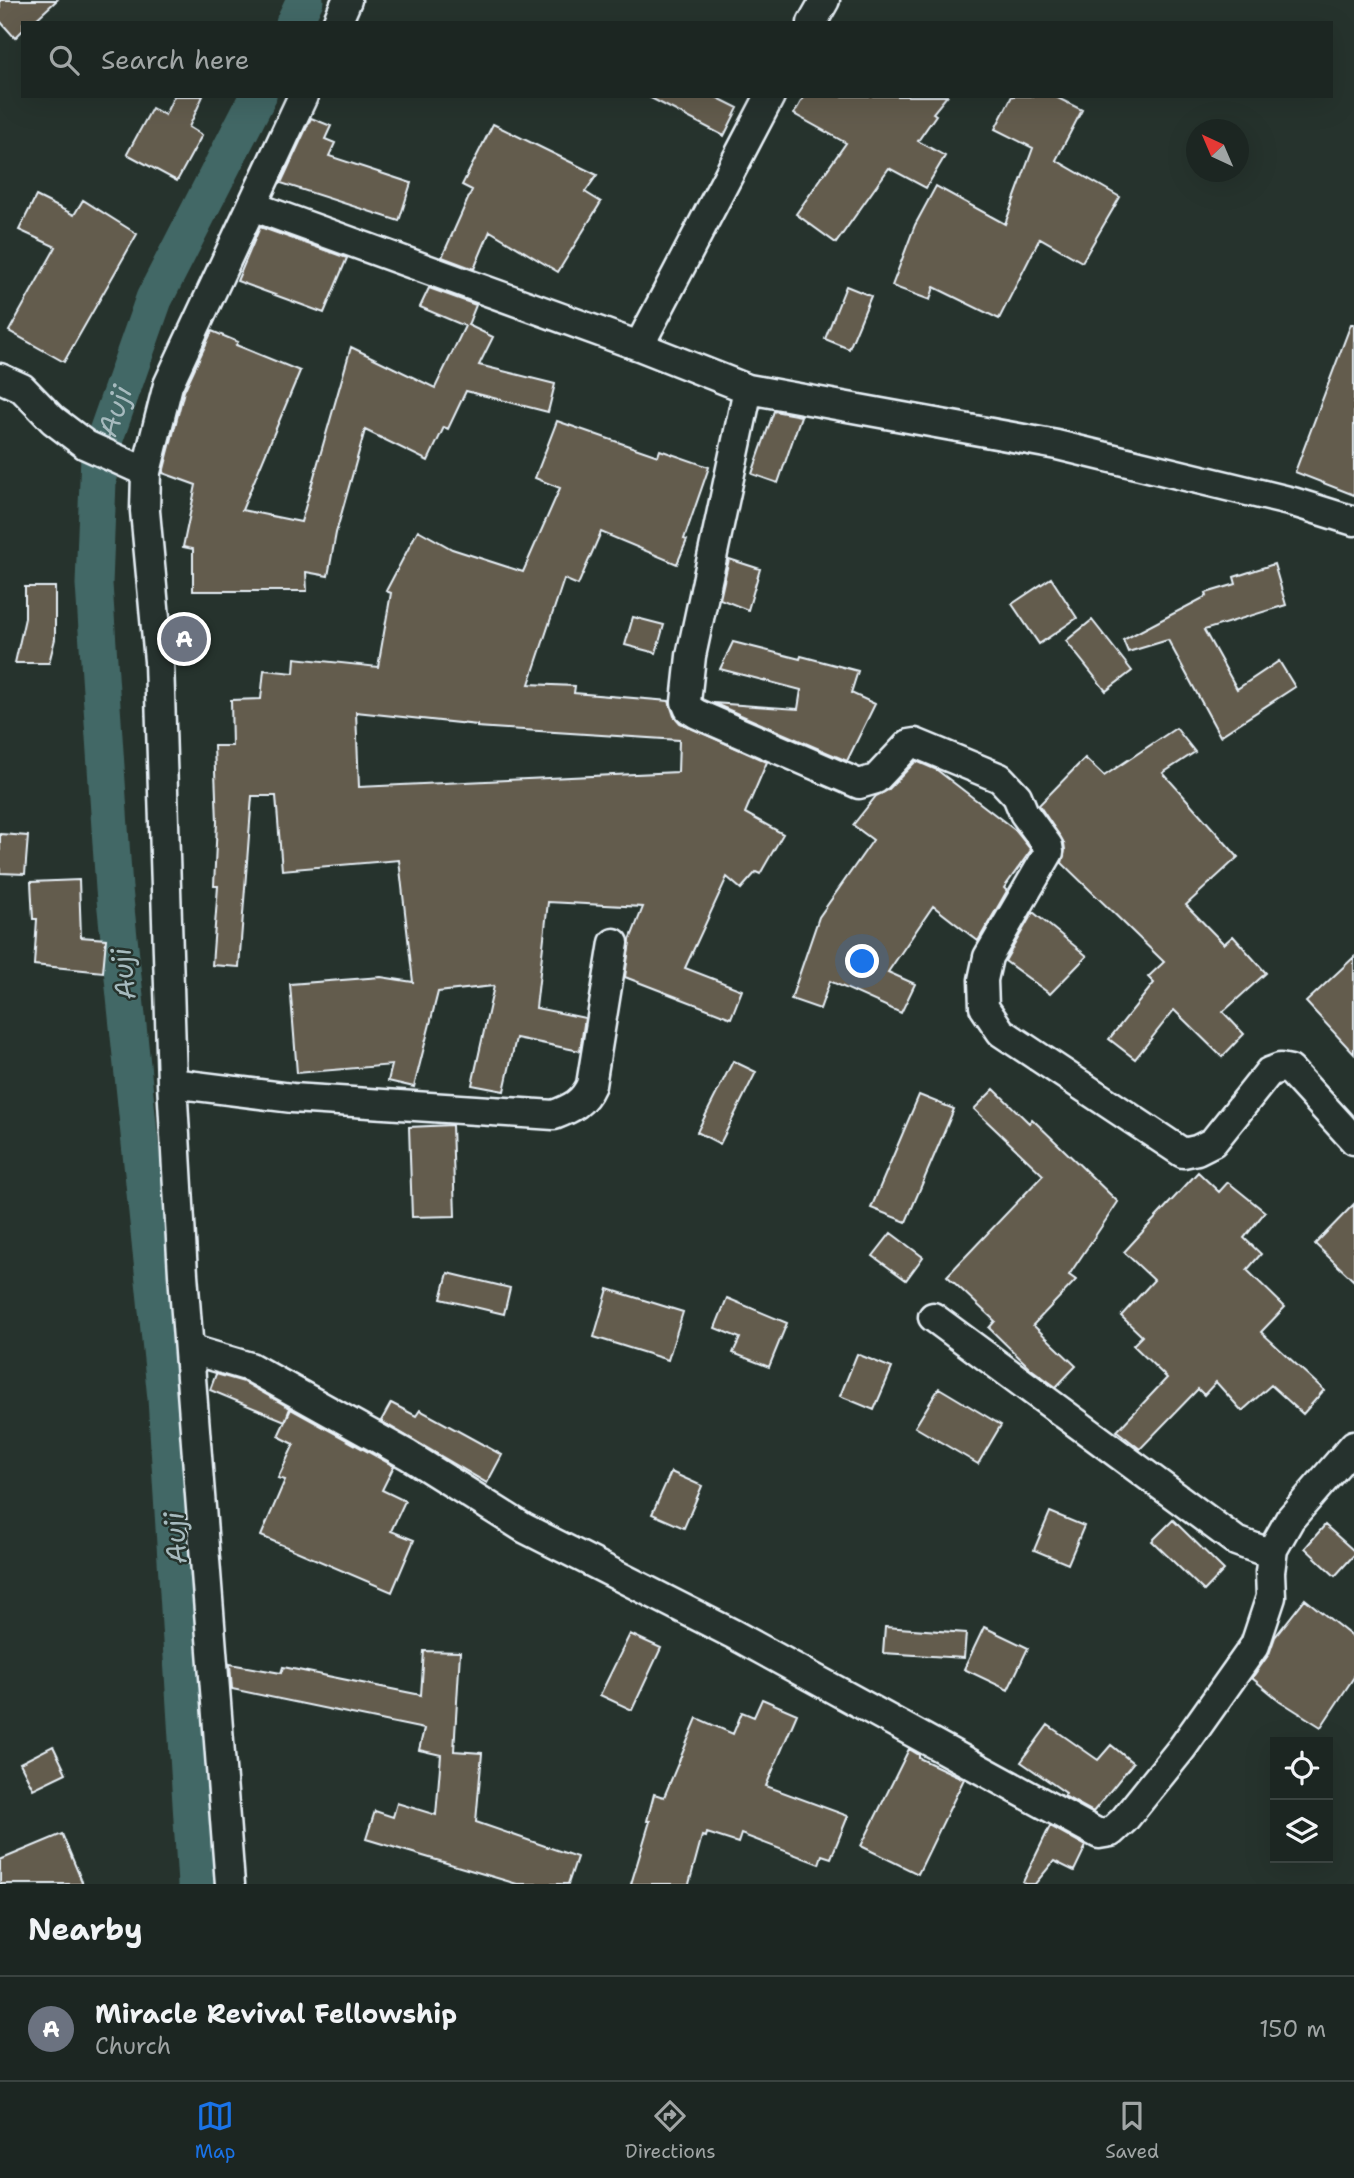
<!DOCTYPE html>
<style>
:root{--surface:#1c2622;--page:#252e2a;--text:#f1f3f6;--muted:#a0a5a5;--line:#3a4340;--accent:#1a73e8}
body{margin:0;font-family:"Shantell Sans",sans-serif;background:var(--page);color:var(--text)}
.controls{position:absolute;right:21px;bottom:21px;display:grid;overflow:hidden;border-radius:0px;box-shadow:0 7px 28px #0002}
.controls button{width:63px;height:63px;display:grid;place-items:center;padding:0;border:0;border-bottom:2px solid var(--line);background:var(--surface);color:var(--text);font:35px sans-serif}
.compass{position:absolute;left:1186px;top:119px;width:63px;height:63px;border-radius:50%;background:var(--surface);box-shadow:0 7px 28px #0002;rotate:316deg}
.you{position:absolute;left:863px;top:962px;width:24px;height:24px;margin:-18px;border:5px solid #fff;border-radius:50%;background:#1a73e8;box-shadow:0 0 0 10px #1a73e833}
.badge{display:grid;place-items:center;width:46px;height:46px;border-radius:50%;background:var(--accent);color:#fff;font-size:23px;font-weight:700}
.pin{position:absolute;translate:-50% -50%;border:4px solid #fff;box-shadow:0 2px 7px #0006}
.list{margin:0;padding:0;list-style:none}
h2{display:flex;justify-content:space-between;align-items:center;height:91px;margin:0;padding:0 28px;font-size:30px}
h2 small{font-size:23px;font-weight:400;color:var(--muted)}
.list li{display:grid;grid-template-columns:46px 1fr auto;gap:21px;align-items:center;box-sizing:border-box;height:105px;padding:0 28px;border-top:2px solid var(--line)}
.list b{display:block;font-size:26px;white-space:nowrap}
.list p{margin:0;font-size:23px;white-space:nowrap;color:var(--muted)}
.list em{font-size:23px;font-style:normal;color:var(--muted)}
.icon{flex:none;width:38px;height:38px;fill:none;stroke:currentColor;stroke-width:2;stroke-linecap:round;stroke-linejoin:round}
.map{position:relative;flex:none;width:1354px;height:1884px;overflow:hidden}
.search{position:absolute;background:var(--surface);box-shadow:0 7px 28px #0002;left:21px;right:21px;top:21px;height:77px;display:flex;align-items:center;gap:18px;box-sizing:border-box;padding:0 24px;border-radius:0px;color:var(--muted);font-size:26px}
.sheet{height:196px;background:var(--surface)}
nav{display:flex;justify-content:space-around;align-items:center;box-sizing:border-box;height:98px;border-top:2px solid var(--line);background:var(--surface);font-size:19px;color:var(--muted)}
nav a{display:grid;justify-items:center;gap:4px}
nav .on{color:var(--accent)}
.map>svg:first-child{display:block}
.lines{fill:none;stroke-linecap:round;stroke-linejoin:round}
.canal{stroke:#436866;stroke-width:37}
.building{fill:#645c4e;stroke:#e8f1f8;stroke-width:2;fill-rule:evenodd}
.minor-casing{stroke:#e8f1f8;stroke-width:33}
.minor{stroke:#26332d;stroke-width:28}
.labels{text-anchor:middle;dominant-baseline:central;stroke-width:5;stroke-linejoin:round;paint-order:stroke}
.water-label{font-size:28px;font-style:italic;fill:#a6babe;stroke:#26332d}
</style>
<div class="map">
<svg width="1354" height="1884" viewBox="0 0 1354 1884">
<rect width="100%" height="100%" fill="#26332d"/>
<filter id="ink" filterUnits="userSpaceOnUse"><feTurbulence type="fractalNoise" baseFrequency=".0143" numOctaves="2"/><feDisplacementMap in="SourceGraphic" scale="14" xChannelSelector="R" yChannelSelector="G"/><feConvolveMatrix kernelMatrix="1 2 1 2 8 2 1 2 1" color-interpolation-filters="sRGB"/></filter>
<g filter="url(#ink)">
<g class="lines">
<!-- canal -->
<g class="canal">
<path d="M294,23L305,0"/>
<path id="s1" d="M196,1884L166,1398L114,889L94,584L99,455L154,299L258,96"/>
</g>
</g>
<!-- building -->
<path class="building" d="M0,0H57L32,23H23V30L15,38L0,21Z
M174,96H203L189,127L202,135L177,181L127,154L152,108L165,115Z
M647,96H714L738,108L724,136Z
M804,96H947L933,113L936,115L918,141L945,156L926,188L889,168L836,243L796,214L846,143L794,114Z
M1012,96H1054L1082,110L1056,160L1120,197L1082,262L1040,238L999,319L934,287L930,300L892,286L915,225L936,186L1005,224L1033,148L995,129Z
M311,118L331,126L325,139L335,143L329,156L411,183L399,221L281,183Z
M493,124L597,175L585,192L601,202L558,272L490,231L474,269L442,257L472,190L462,185Z
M36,196L74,215L83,200L137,234L64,362L9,331L56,247L19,230Z
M260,227L347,258L324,313L237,281Z
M846,286L871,296L849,349L825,339Z
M429,288L476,305L468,325L493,337L479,365L555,384L548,412L466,391L448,429L444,427L428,461L365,430L336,533L328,576L306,572L307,591H193V549L183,547L196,485L163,473L184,391L212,331L238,342L236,345L300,371L242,510L301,522L351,347L435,388L465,326L420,307Z
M1351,324H1354V495L1295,472Z
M774,411L801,416L778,483L752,474Z
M557,421L658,456L660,450L709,467L684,539L687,540L677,564L601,532L578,585L564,579L529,684L575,686L574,693L669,701L674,716L680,723L767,762L745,813L783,834L760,874L756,872L741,889L727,877L685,968L742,990L731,1018L625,977L630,940L643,907L548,902L536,1008L585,1018L580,1051L516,1038L504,1091L472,1085L494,986L438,992L414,1087L388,1081L392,1065L297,1073L290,984L381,977L413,982L399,860L282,870L276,796H252L239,967L212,965L218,886H214L217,822L214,746H232L231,700L261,699L264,670L294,673L295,658L378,667L391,593L386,591L418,530L452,549L523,572L560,488L535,478ZM356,712L477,725V727L679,740L678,772L359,787Z
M729,559L760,569L748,610L720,599Z
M1274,564L1286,605L1204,630L1237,689L1279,661L1295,687L1220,736L1168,640L1128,652L1123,640L1207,596L1206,593L1236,584L1234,577Z
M1051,578L1077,618L1039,644L1012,604Z
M25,587H55V639L49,663H15L25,618Z
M633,617L664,625L656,653L625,645Z
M1092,620L1132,671L1106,691L1066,641Z
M733,642L800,659L801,656L858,671L851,693L875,704L847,761L713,703L798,709L801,690L720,669Z
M1176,728L1195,752L1163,773L1238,857L1186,905L1224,944L1233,936L1266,973L1223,1012L1244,1034L1222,1057L1174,1010L1135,1059L1109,1039L1154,983L1148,977L1164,962L1062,863L1065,850L1064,843L1039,805L1085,758L1104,776Z
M916,761L937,770L1015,830L1031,850L1004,888L1007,891L978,941L933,906L888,972L915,984L901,1013L830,981L820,1009L791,999L819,917L873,840L853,825L876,796L888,790Z
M0,834L28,836L25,874L0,873Z
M79,880L81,937L106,939L103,972L34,965L37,919H33L31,882Z
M1033,912L1087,956L1050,994L1005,961Z
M1354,957V1054L1306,1002Z
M733,1061L756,1072L720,1144L697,1132Z
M994,1089L1029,1123L1032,1119L1118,1202L1069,1275L1076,1280L1033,1325L1076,1366L1056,1387L1031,1369L989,1328L995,1321L947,1276L1043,1175L974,1109Z
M919,1095L954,1109L906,1222L871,1208Z
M452,1125L455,1216L412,1217L409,1127Z
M1198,1172L1219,1192L1228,1182L1265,1212L1244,1238L1261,1254L1247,1270L1285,1307L1261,1332L1324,1390L1303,1414L1271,1385L1242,1411L1216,1382L1204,1395L1198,1389L1140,1449L1117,1431L1167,1378L1133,1345L1142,1336L1121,1316L1154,1280L1124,1252Z
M1354,1204V1281L1315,1244Z
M891,1233L923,1257L906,1280L873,1256Z
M448,1273L510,1288L504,1314L441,1299Z
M608,1289L683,1312L668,1360L594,1337Z
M727,1298L787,1323L769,1367L733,1353L740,1338L715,1328Z
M857,1354L892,1368L874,1410L840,1396Z
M216,1374L244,1382L290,1408L285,1421L210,1390Z
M939,1388L1001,1425L978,1464L915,1427Z
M391,1403L416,1416L420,1410L502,1455L487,1483L381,1421Z
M291,1409L394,1466L382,1490L405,1501L391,1531L414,1540L392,1592L261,1536L285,1480L278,1478L294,1444L278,1436Z
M671,1472L702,1486L684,1528L652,1514Z
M1050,1512L1084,1526L1068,1564L1034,1550Z
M1173,1520L1224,1570L1204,1591L1152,1541Z
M1325,1525L1354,1551V1555L1335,1576L1305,1548Z
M1305,1599L1354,1638V1677L1321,1727L1280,1701L1252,1678L1269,1654L1275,1637Z
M885,1627L966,1633L964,1658L883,1653Z
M984,1627L1028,1648L1008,1690L964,1669Z
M630,1634L661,1648L632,1710L600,1695Z
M424,1651L460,1652L454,1751L482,1753L476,1822L577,1857L568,1884H517L366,1839L375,1811L393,1817L397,1803L436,1815L441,1755L419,1750L424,1729L232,1689L230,1664L281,1673L283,1667L421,1695Z
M762,1699L797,1714L766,1786L848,1816L831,1858L822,1855L819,1864L741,1834L738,1843L707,1833L706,1837L702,1836L689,1884H631L650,1821H647L654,1794L664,1797L697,1718L733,1734L742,1712L754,1717Z
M1048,1725L1098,1760L1111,1745L1133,1763L1093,1812L1064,1796L1066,1793L1021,1762Z
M53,1746L66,1773L33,1789L20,1763Z
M909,1749L919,1755V1758L964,1779L918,1874L861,1846Z
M1050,1826L1086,1846L1074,1871L1054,1861L1035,1884H1026L1023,1882Z
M62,1834L83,1884H0V1860Z"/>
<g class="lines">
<!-- minor casing -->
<g class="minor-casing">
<path id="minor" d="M337,23L347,0
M812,23L825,0
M252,206L639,346L748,389L1057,445L1293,502L1354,521
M639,346L770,96
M0,378L22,388L53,420L86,445L146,472
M748,389L691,656L686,702L689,709L697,714L859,784L876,779L909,744L915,743L1000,778L1017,796L1024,813L1048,846L1049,852L988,957L983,980L984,1007L1001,1032L1183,1153L1197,1150L1213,1142L1269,1072L1280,1068L1290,1070L1354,1140
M172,1083L292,1098L554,1115C572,1108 583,1103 591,1085L614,943
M933,1317L1236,1541L1269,1553L1273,1549
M189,1349L250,1367L408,1455L524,1528L733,1634L1099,1834L1111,1832L1124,1820L1182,1748L1255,1645L1271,1597L1270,1572L1273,1549L1290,1519L1354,1445
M230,1884L183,1274L172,1083L159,661L145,511L146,472L168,385L303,96"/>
</g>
<!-- minor -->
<use href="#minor" class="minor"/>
</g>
</g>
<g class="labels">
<!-- water labels -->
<g class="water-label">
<text stroke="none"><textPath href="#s1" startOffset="1480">Auji</textPath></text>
<text transform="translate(123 974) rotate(-96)">Auji</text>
<text transform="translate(175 1538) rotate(-94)">Auji</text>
</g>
</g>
</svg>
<div class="controls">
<button><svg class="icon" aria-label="locate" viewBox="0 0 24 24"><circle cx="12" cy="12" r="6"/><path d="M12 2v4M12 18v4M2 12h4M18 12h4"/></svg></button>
<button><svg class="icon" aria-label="layers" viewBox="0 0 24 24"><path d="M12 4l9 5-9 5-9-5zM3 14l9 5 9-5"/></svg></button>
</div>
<svg class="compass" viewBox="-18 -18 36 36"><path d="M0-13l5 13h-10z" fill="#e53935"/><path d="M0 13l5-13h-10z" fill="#a0a5a5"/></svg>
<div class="you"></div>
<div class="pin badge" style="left:184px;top:639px;background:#6b7280">A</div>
<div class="search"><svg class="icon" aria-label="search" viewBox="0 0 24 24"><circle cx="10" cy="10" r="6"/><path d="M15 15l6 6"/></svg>Search here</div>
</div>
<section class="sheet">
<h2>Nearby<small></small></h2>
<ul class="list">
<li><span class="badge" style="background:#6b7280">A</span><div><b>Miracle Revival Fellowship</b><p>Church</p></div><em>150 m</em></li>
</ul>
</section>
<nav>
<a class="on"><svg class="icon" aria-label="map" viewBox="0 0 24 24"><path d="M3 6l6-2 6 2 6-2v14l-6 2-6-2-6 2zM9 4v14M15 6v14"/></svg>Map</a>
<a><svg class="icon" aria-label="directions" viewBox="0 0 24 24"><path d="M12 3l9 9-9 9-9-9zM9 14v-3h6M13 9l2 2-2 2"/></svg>Directions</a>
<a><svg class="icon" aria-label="saved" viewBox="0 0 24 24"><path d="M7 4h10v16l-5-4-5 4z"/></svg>Saved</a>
</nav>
